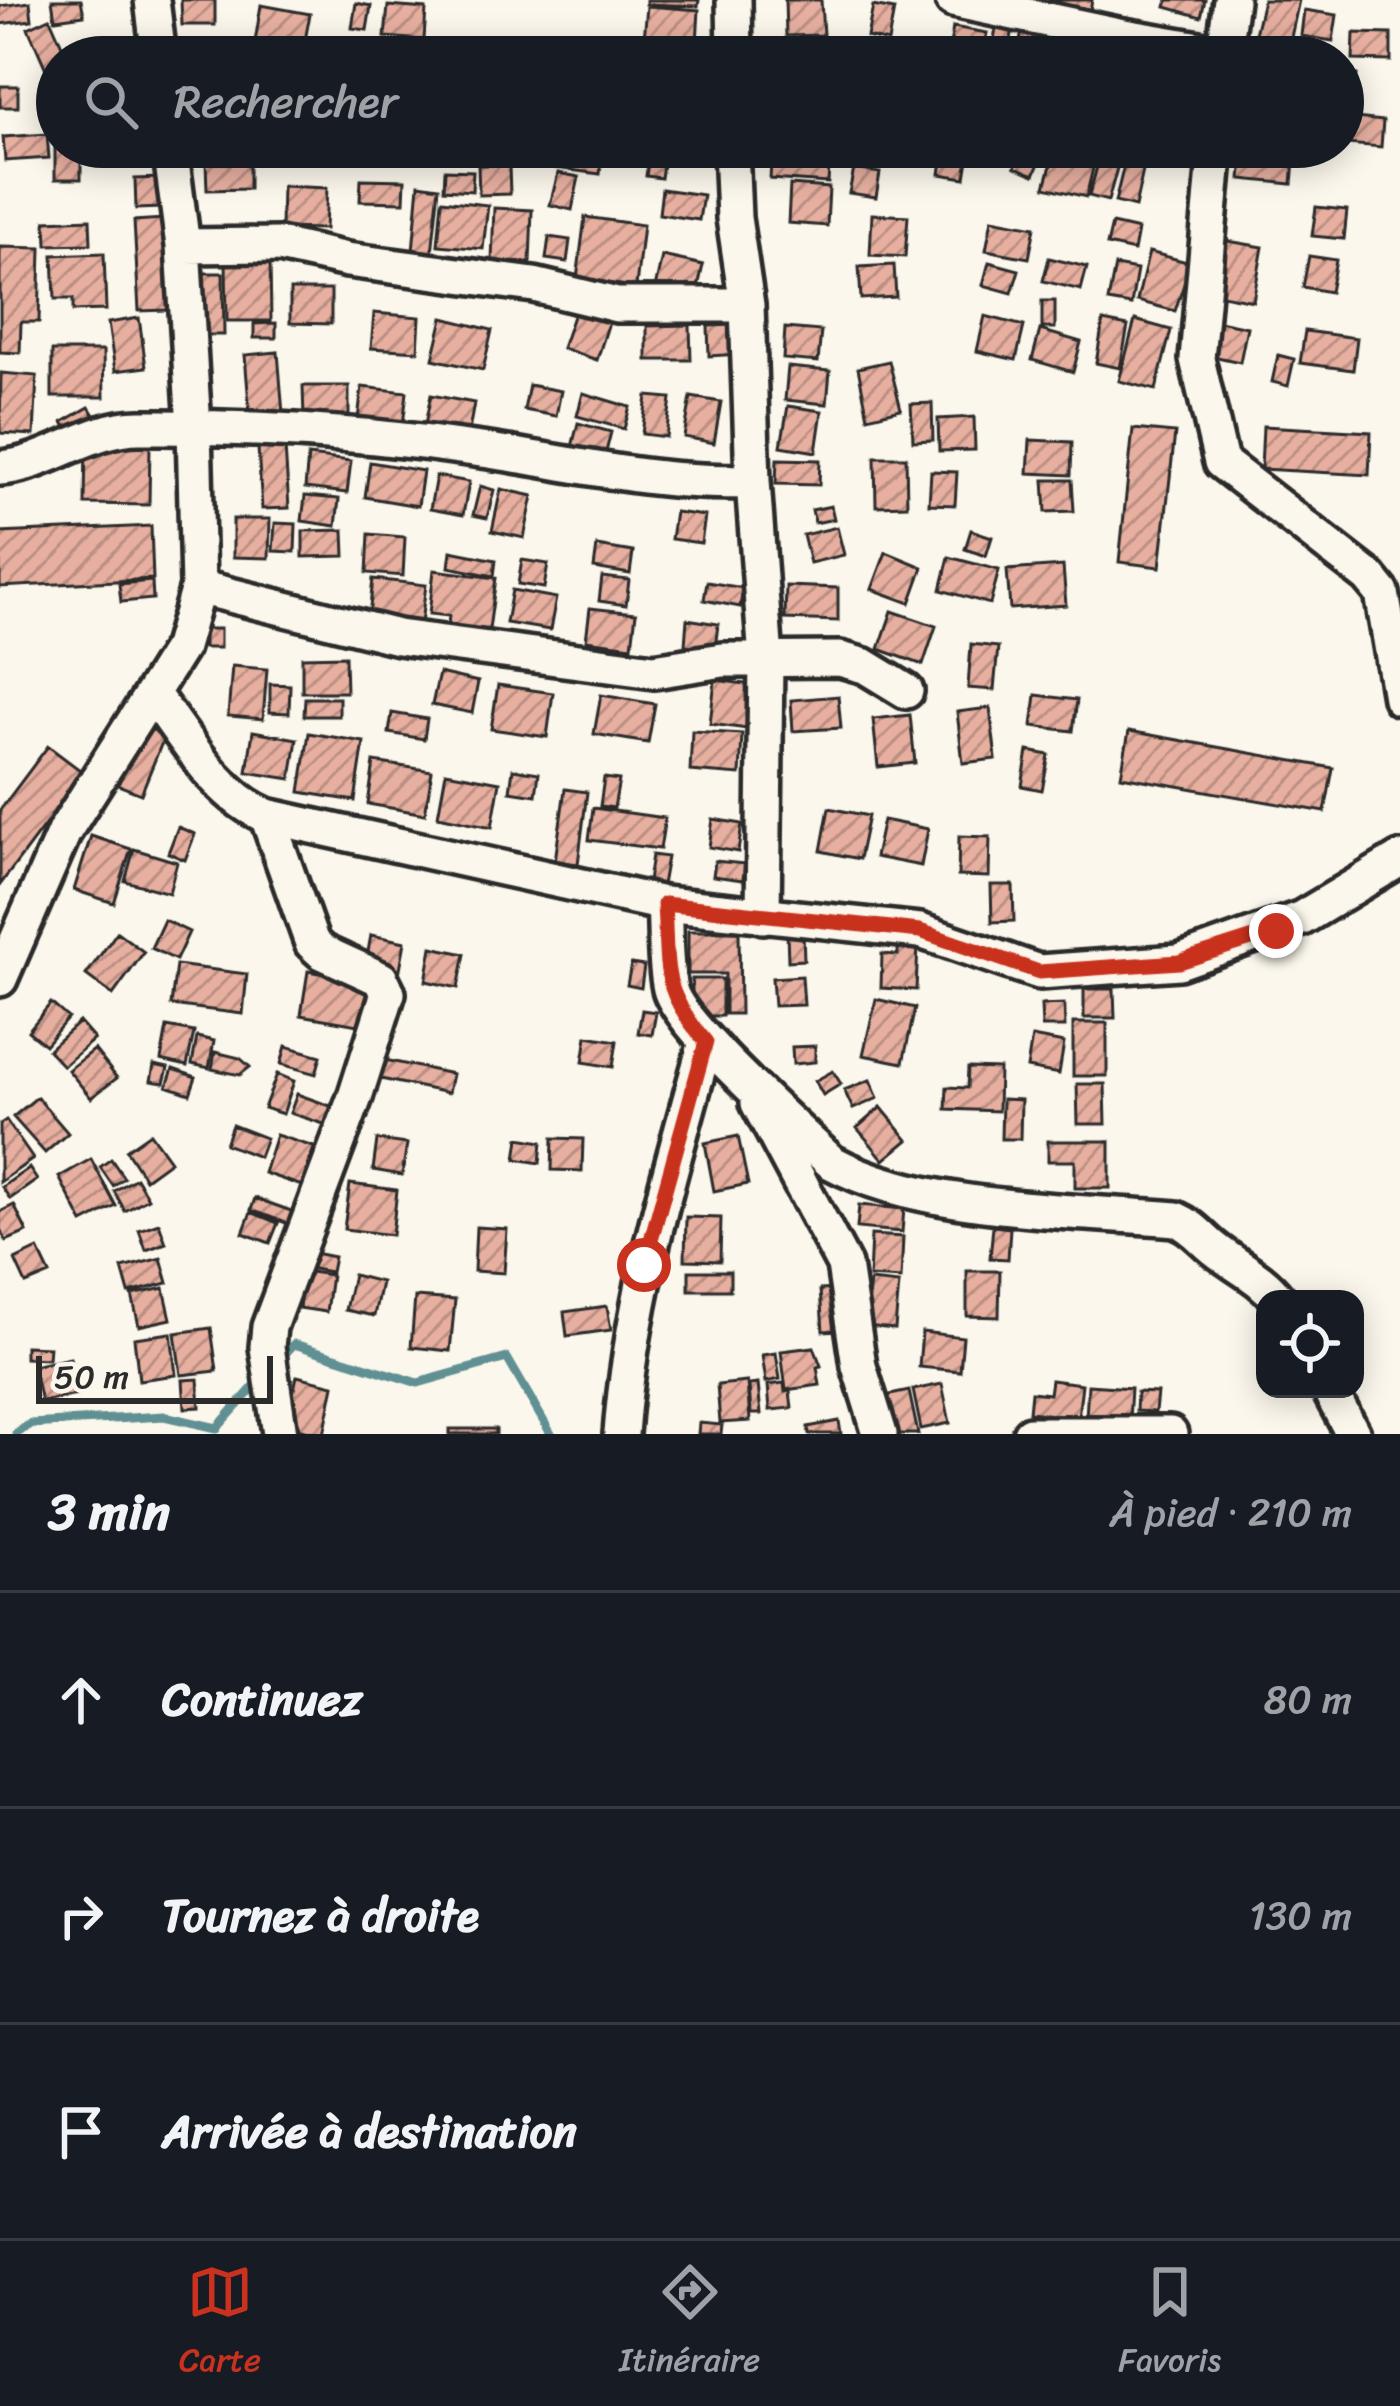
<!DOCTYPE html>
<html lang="fr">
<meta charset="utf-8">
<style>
:root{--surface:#171b24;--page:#242831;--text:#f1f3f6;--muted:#9ea1a6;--line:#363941;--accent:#c8321e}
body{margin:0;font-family:Sriracha,sans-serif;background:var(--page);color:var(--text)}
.controls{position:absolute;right:36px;bottom:36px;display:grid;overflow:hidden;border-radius:24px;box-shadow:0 6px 30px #0003}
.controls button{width:108px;height:108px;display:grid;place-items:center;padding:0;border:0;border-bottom:3px solid var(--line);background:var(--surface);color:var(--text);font:60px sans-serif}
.scale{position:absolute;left:36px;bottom:30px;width:237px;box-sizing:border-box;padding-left:12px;border:6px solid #2b2b2b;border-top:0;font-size:33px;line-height:42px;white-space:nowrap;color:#2b2b2b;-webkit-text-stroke:9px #fbf7ec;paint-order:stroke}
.stop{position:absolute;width:36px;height:36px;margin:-27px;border:9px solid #c8321e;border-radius:50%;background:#fff}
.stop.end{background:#c8321e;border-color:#fff;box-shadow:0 3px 12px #0008}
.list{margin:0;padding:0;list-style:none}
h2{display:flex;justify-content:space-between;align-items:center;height:156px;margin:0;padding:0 48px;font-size:51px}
h2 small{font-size:39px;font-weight:400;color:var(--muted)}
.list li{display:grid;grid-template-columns:78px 1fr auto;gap:36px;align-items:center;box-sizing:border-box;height:216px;padding:0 48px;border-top:3px solid var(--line)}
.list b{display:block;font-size:45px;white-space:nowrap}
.list em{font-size:39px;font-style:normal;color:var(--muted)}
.icon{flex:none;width:66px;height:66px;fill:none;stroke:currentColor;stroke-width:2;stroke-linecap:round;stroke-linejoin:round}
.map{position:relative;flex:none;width:1400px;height:1434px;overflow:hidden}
.search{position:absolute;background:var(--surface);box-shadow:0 6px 30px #0003;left:36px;right:36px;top:36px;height:132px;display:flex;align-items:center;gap:30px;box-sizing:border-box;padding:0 42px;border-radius:66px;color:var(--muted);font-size:45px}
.sheet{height:804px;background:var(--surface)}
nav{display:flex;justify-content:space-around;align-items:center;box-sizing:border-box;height:168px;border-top:3px solid var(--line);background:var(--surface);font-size:33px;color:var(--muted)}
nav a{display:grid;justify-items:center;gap:6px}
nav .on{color:var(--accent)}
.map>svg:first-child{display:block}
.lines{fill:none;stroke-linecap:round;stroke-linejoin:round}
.stream{stroke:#609093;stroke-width:9}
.building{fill:url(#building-hatch);stroke:#2b2b2b;stroke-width:3}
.minor-casing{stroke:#2b2b2b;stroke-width:42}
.minor{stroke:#fbf7ec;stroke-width:33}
.route{stroke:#c8321e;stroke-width:15}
</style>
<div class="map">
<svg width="1400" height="1434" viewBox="0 0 1400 1434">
<defs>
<pattern id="building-hatch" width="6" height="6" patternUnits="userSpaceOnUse" patternTransform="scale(3)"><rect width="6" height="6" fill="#e7afa0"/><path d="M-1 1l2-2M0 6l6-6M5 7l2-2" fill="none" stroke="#bb8f83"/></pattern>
</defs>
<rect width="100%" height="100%" fill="#fbf7ec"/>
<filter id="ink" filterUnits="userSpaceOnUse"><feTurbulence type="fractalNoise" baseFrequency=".00833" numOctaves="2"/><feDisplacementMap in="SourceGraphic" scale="24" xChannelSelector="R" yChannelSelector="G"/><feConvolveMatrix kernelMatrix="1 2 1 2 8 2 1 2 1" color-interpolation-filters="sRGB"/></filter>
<g filter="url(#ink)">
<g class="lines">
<!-- stream -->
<path class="stream" d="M280,1359L294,1344L418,1383L507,1358L551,1434
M16,1434L30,1424L164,1416L217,1428L260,1380"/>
</g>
<!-- building -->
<path class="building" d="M52,0H81L84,15L55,19Z
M181,0H215V25H182Z
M646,0H699L698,6L646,4Z
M785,0H821L823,35L786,36Z
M1048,0H1092L1090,11Z
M1168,0H1205L1201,17L1166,7Z
M1263,0H1299L1290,42L1255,34Z
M30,2L32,20L0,24V6Z
M356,3L371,6L367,30L352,28Z
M261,5L310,14L303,51L255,42Z
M388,6L426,9L424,40L385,37Z
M647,6L699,10L697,43L644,39Z
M873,6L894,10L888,42L867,37Z
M1304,10L1337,15L1333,41L1301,36Z
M50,18L67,57H57V64L46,69L28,28Z
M997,25L1013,28L1008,57H990Z
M953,27L987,33L982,57H948Z
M1022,31L1060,38L1057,57H1017Z
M1354,33L1391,34V61L1353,60Z
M799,39L822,40V57L798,56Z
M1067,41L1126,51L1125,57H1064Z
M646,42L678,49L676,57H643Z
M1343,73L1357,75L1352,113L1343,111Z
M0,86H18V107H0Z
M1347,117L1383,121L1381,147L1345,144Z
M47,134L49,158L5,161L3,137Z
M55,141L57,147H81V179H55Z
M115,147H156L157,163L116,165Z
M271,147H312L311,161L271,158Z
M557,147H603L600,174L555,168Z
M650,147L665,150L661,178L646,176Z
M772,147L830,151L828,183L770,179Z
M944,147H970L965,178L940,174Z
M1022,147H1046L1034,175L1015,167Z
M1127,147H1148L1145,161L1124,156Z
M1154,147H1193L1191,158L1153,152Z
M1244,147L1295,148L1292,184L1241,179Z
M1053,158L1093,168L1086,197L1045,187Z
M1125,161L1144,166L1135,207L1115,202Z
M206,163H249V189L207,190Z
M1098,163L1117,168L1108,201L1089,196Z
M478,165H509L510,194L479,195Z
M854,169L880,173L876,197L849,193Z
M445,170L473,171L472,191L444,189Z
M558,173L579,177L572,210L550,205Z
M160,178L162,208L136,209L135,179Z
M361,179L405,180L404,202L360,201Z
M419,184L439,187L432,253L413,251Z
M790,185L829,188L827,226L788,223Z
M282,186L327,188L325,229L281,228Z
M662,189L703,195L699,220L659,214Z
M442,200L488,205L483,249L438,245Z
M1316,207L1347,210L1344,239L1312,236Z
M494,208L532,210L530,263L492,261Z
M872,214L908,216L905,257L870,255Z
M585,217L643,225L636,287L577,279Z
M90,219L91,244L47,245L46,221Z
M163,219L168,310L139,311L134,221Z
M992,219L1035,227L1029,258L986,250Z
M1112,224L1138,230L1134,251L1107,245Z
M549,237L570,240L567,262L546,259Z
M1222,240L1263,247L1253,301L1212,293Z
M0,247L41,248L39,322H21L20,353L0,352Z
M1149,252L1191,263L1175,311L1137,301Z
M104,253L106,310L73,311V299H55L53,255Z
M662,256L703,265L696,297L655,288Z
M1309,256L1336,260L1330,292L1303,287Z
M1049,258L1087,267L1081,290L1043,281Z
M270,259L271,321H227L226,260Z
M989,262L1019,270L1012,293L983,285Z
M894,265L896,297L861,299L859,267Z
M1115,266L1137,270L1131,305L1108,301Z
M204,273H223L224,335H205Z
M290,290H331V324L290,323Z
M1042,301H1055V328H1042Z
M575,310L609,322L597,360L562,348Z
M374,313L420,317L418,351L371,348Z
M985,316L1024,326L1016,360L977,351Z
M139,318L146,367L115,371L108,323Z
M443,318L492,330L483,370L433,359Z
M1135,320L1171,330L1156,390L1119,381Z
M1214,320L1247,327L1240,362L1208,355Z
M1103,321L1128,326L1120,368L1096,363Z
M276,323V338H254V324Z
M690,325L691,360H647V326Z
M738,325L740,354L709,356L708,326Z
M785,328L821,331L818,362L783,359Z
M1040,330L1081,342L1073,372L1032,360Z
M1305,331L1357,338L1353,370L1300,363Z
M52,351H103L104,397H52Z
M278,352L283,414L250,416L245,355Z
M1278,355L1294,359L1288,386L1272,382Z
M889,361L901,409L868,417L858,368Z
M788,367L830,371L827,404L785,400Z
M1,373L37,376L34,435L0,433Z
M529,385L561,391L556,416L524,410Z
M303,386H349V419H304Z
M362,387L407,392L403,425L358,419Z
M583,393L630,407L624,429L577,416Z
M431,395L474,403L468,437L424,429Z
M647,396L671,398L666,437L642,434Z
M691,397L721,402L714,443L684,437Z
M932,403L933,440L913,441L911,404Z
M788,406L822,411L816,452L781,446Z
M89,407L96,418L70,433L63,422Z
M974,417L975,450L939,451L938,419Z
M578,423L611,432L603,464L570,455Z
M1263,426L1371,432L1369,475L1261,469Z
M1133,429L1175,433L1160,567L1119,562Z
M1030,440L1072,442L1071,475L1028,473Z
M86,443L150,444L149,505L85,504Z
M285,447L289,508L262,509L258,448Z
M308,456L351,461L347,493L305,488Z
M875,457H906L907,505L876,506Z
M777,459L820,460L819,485L776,484Z
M370,462L423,471L418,506L365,497Z
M931,471L957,472L955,505L929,504Z
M436,476L469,482L463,515L430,509Z
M1044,480H1072L1074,511L1046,512Z
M480,486L494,490L487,518L473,515Z
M501,489L533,496L524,538L492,531Z
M305,496L339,499L336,526L302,521Z
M831,506L834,519L815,523L812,510Z
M675,512L705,516L701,543L671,539Z
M233,519H270L269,558L233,557Z
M275,523L296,524L295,552L273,551Z
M151,526L153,579L0,587V533Z
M837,527L844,555L810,563L803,535Z
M344,530L345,556L303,557V531Z
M971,530L992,537L986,556L965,549Z
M369,534L405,537L403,576L367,573Z
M597,546L633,552L630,574L594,568Z
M451,551L496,560L494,576L449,567Z
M886,552L923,567L910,603L872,589Z
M949,557L999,570L990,604L941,590Z
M522,560L548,564L544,588L518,584Z
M1063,566L1066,605L1010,609L1007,570Z
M434,570L496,578L488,637L447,631L449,616L429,614Z
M602,577L629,580L626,605L599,601Z
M373,579L426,585L421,623L369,616Z
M152,581L153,599L121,602L119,584Z
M707,582L743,588L740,607L704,600Z
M786,586L838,588V621L785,619Z
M512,590L556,598L550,630L506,623Z
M590,608L636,613L632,646L586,640Z
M892,611L936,626L923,665L879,649Z
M687,619L718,624L715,649L685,645Z
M204,629H220V648H204Z
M971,644L998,647L994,690L968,688Z
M345,656L346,692H302V657Z
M232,666L267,669L263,719L228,716Z
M439,673L478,682L472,713L432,705Z
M715,680L753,685L748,729L710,724Z
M270,684L290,685L289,713L270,712Z
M498,685L553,693L547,737L491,729Z
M601,695L655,704L648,743L594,734Z
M1036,695L1077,700L1073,731L1032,726Z
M838,696L841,728L793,731L791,700Z
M305,698H339V716H304Z
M990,708L996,759L963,763L957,712Z
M392,713L427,719L424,739L389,733Z
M910,715L915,763L878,767L873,719Z
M141,725L165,735L141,794L118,785Z
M253,731L297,739L291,779L247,772Z
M692,731L742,734L740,775L690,771Z
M1129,731L1333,768L1325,812L1121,776Z
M309,733L364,742L355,801L300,792Z
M48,746L84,773L0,885V810Z
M1028,751L1049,755L1042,790L1022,786Z
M374,762L432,771L425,814L368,804Z
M513,769L539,773L536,795L510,791Z
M446,772L500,782L492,827L438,816Z
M604,778L619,780L614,808L600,806Z
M565,789L587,792L578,864L555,861Z
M593,808L665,818L660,849L589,840Z
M829,808L868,816L859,859L821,851Z
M713,819L742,824L738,852L709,847Z
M883,820L928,829L921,866L875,857Z
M178,827L195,834L185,860L168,853Z
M91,836L131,849L114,903L74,890Z
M959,836L990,837L989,877L958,876Z
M134,849L177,862L169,893L125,881Z
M652,855L667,857L662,885L648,882Z
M715,861L745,864L743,880L713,876Z
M991,885H1013L1014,921L992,922Z
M164,920L189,932L176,960L151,948Z
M688,931H739L740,1014H725V974H688Z
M117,932L144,952L113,995L86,975Z
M803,932L804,960L788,961L787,933Z
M371,935L405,942L399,974L365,968Z
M898,945H918L916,990L881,988L882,954L898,955Z
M432,947L465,954L458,988L426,981Z
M631,964L644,966L641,988L627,985Z
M176,965L247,974L243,1014L171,1005Z
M308,971L371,982L364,1026L301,1015Z
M802,976L804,1005L774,1006L772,978Z
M692,979H722V1016H692Z
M1084,989H1114L1115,1018H1084Z
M876,999L915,1008L903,1063L863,1055Z
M51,1003L68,1018L45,1045L28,1031Z
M1064,1004L1065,1027H1042L1041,1005Z
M642,1010L656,1012L652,1035L638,1033Z
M79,1022L94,1039L63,1066L48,1050Z
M1073,1023H1107V1076H1073Z
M167,1027L194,1032L187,1066L161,1060Z
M587,1036L617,1041L613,1067L583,1062Z
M197,1037L214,1041L209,1068L192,1064Z
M1032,1037L1064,1043L1059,1074L1027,1068Z
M286,1046L321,1056L316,1074L281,1064Z
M815,1046V1062L793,1064L792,1047Z
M94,1049L117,1078L91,1098L68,1070Z
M215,1052L240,1058L250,1067L240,1075L212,1069Z
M385,1060L452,1074L448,1093L381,1079Z
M154,1065L168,1068L164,1083L151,1081Z
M968,1068L999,1069L998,1111L946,1109L947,1087L967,1088Z
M173,1069L196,1077L190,1094L167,1086Z
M833,1071L841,1084L823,1095L815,1081Z
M277,1074L294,1081L283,1114L264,1108Z
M870,1080L878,1098L853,1109L844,1090Z
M1077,1084H1105L1106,1124H1078Z
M297,1094L336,1108L330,1126L290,1113Z
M37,1097L68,1133L45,1153L13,1117Z
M1002,1099L1021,1100L1020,1139H1001Z
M881,1107L908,1140L884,1160L857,1128Z
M6,1120L33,1159L0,1182V1124Z
M232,1125L266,1138L259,1157L225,1144Z
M150,1133L170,1161L145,1179L126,1150Z
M276,1135L314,1147L302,1186L264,1173Z
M738,1136L748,1184L714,1191L705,1143Z
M519,1138L542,1142L540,1163L516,1159Z
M553,1138L583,1139L582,1171L552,1170Z
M377,1140L407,1144L402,1175L373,1170Z
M1048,1141H1110V1188H1075V1161H1048Z
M91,1159L116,1206L83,1223L59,1177Z
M111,1159L124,1178L113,1186L100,1167Z
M29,1168L37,1180L10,1199L2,1187Z
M136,1178L148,1198L125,1211L114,1191Z
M350,1184L397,1190L392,1235L344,1229Z
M255,1198L294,1212L289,1224L251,1210Z
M14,1205L27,1232L6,1241L0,1229V1212Z
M859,1205L904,1209L902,1232L857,1228Z
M251,1212L278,1223L270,1243L243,1233Z
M686,1217L721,1218L720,1261L685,1260Z
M159,1223L166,1243L146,1250L139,1230Z
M993,1226L1010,1228L1008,1259L990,1258Z
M476,1227L507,1229L504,1273L474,1271Z
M871,1235L903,1237L901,1279L869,1277Z
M38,1249L50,1274L26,1284L15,1260Z
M304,1251L334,1257L331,1272L301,1267Z
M161,1258L168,1283L129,1293L122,1268Z
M303,1271L331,1275L326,1312L299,1308Z
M689,1271H730V1290H689Z
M967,1271H1000L999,1317L967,1316Z
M353,1275L381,1282L374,1316L345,1310Z
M870,1281L899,1284L895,1329L865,1326Z
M164,1288L171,1319L139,1326L132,1295Z
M838,1289L840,1330L823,1331L820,1290Z
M415,1297L455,1300L450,1351L411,1347Z
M607,1306L611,1330L567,1336L564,1312Z
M211,1328L217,1371L181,1375L175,1333Z
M922,1332L963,1337L960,1371L919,1367Z
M171,1333L176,1375L139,1380L134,1338Z
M25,1346L49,1347L48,1359L25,1358Z
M814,1347L821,1366L817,1367L820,1385L786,1390L781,1351Z
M776,1353L780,1379L766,1382L762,1355Z
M70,1358L77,1395L41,1402L33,1366Z
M297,1376L334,1385L324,1434L286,1426Z
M198,1379L200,1407L185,1408L183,1380Z
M1051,1380L1082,1384L1078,1418L1029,1412L1031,1392L1049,1394Z
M747,1382L750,1421L720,1423L717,1385Z
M784,1383L785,1392L790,1391L792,1408L770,1410L768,1385Z
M758,1384L761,1414H751L749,1385Z
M942,1384L950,1423L921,1429L913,1390Z
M1088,1385L1131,1388L1129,1421L1086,1418Z
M909,1391L918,1434H889L881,1397Z
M1137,1392L1157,1393L1155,1412L1136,1411Z
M839,1421L841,1434H809L808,1427Z
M699,1423L722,1425L721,1434H698Z
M450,1429H496V1434H450Z"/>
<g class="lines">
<!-- minor casing -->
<g class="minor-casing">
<path id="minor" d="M152,0L159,57
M734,0L735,57
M953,0L1118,35L1223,53
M1223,57L1231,0
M731,147L734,218L747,305L753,481L766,660L763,916
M1216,147L1197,359L1221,462L1369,577L1382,593L1400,698
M183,246L279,245L347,260L534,285L617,305H747
M0,468C50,464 90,427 140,427C256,426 374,434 489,451C577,464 663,486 753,481
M198,587L398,637L654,671L723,660L840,659L865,666L906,691
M153,695C186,738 216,795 267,816L664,904L920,931L1039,972L1179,962L1302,918L1400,859
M267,816L312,943L322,952L381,979L388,993L355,1097L269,1327L267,1347L280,1434
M664,904C666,931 664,962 670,989C678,1025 798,1130 831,1162C924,1212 1071,1210 1176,1219C1194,1227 1201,1238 1215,1249C1237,1267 1260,1276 1278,1299
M0,979L64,832L181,647L198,587L194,428L183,246L170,147
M758,1103L844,1265L859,1366L880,1434
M1329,1389L1353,1434
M621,1434C631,1299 670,1172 706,1042
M1030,1434H1170"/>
</g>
<!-- minor -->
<use href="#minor" class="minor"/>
</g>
</g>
<g class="lines" filter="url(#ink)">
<!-- route -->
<path class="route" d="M644,1265L706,1042C660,988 668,971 664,904L920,931L1039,972L1179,962L1276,931"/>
</g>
</svg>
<div class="controls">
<button><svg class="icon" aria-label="locate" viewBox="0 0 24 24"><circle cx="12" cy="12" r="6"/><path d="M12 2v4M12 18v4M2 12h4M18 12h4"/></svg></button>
</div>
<div class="scale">50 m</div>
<div class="stop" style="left:644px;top:1265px"></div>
<div class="stop end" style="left:1276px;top:931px"></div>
<div class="search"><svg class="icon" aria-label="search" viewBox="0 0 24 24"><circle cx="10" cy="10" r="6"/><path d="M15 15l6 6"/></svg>Rechercher</div>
</div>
<section class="sheet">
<h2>3 min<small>À pied · 210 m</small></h2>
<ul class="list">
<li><svg class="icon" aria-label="ahead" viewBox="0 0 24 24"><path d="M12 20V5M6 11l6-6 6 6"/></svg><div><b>Continuez</b></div><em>80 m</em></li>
<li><svg class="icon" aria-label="right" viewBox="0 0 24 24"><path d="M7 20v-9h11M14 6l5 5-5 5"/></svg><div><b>Tournez à droite</b></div><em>130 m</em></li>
<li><svg class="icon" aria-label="arrive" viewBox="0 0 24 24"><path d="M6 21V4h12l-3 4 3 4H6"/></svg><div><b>Arrivée à destination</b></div></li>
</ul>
</section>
<nav>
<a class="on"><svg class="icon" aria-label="map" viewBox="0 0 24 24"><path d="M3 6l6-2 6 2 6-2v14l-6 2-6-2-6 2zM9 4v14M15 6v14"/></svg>Carte</a>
<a><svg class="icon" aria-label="directions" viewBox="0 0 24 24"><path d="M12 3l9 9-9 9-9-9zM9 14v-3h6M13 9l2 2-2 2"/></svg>Itinéraire</a>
<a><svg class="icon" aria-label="saved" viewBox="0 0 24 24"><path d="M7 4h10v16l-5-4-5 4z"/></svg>Favoris</a>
</nav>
